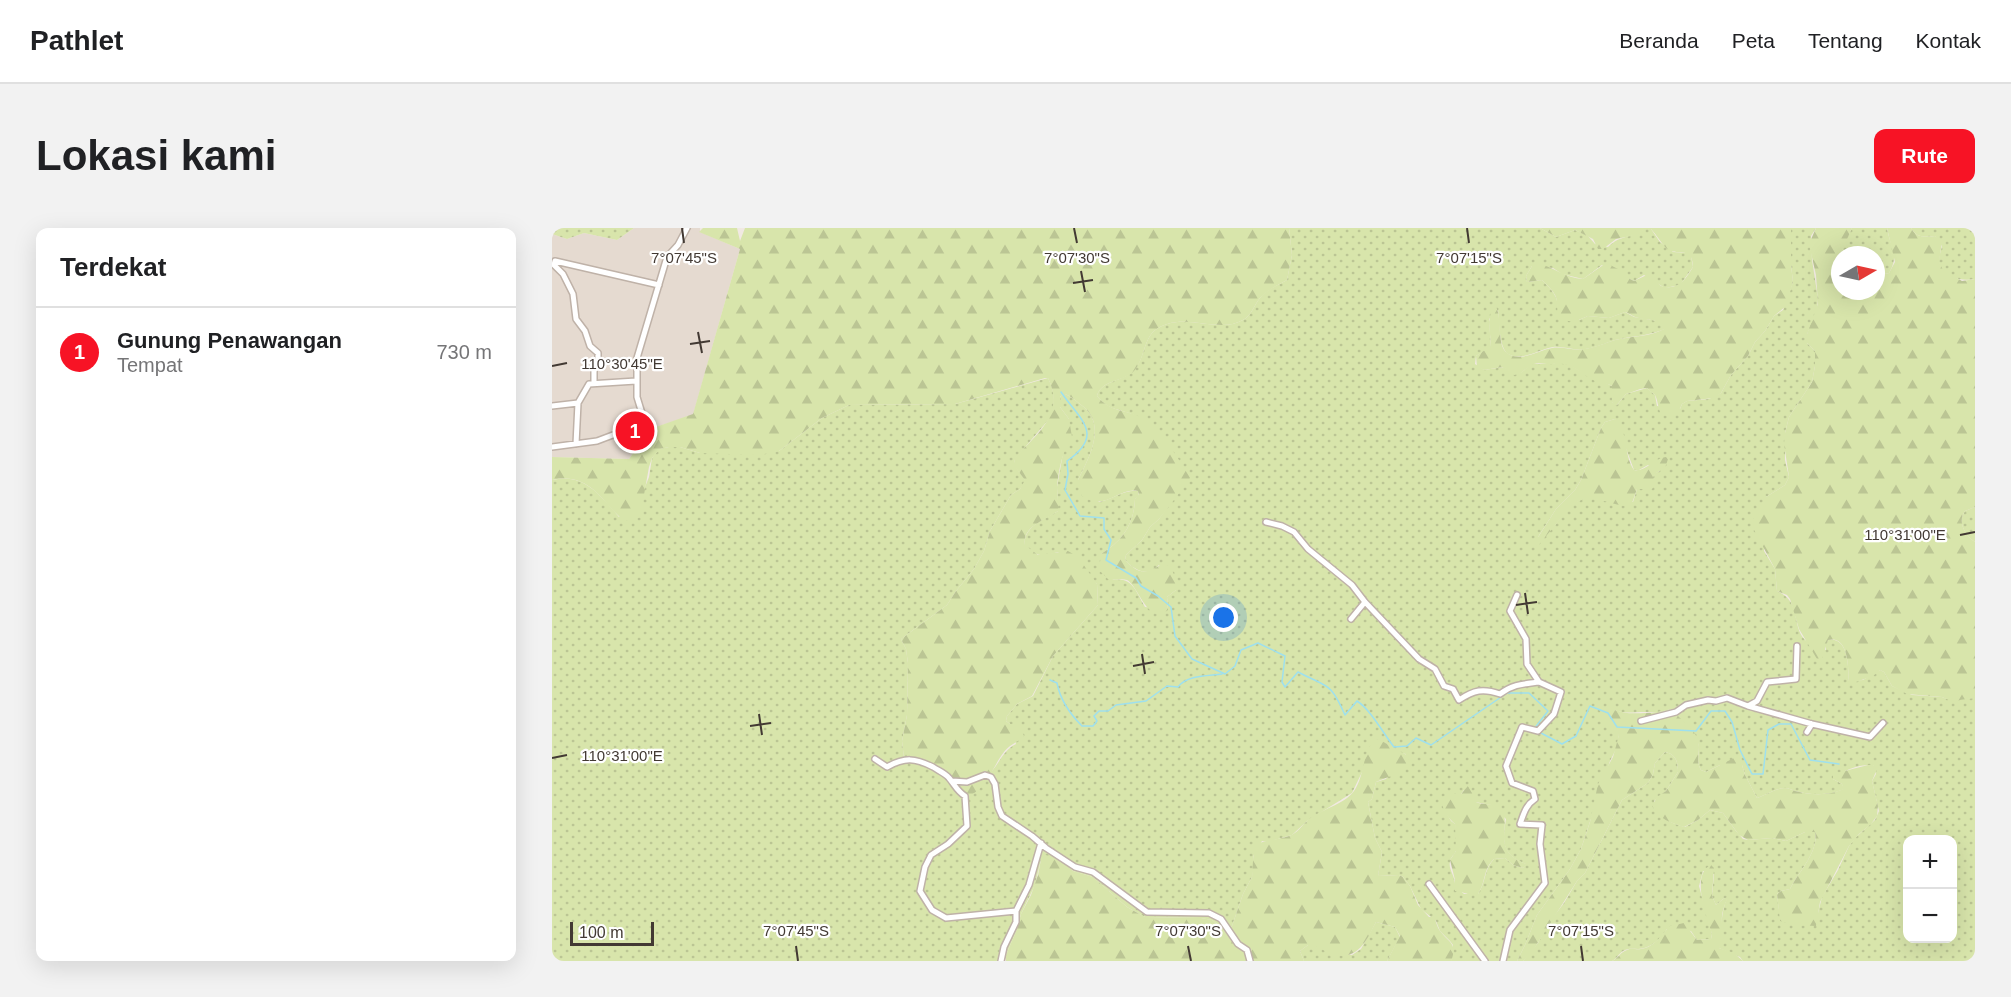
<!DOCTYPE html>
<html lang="id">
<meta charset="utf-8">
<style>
:root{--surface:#fff;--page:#f2f2f2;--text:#202124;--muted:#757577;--line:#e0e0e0;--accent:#f71325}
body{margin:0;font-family:Arial,sans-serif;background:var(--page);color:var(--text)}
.controls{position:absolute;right:18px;bottom:18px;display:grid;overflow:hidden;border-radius:12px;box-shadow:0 6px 24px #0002}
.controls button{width:54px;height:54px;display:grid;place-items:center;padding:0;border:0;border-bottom:2px solid var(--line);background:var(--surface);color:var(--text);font:30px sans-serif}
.compass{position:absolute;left:1279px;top:18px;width:54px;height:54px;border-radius:50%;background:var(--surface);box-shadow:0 6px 24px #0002;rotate:81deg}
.scale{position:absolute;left:18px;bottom:15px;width:84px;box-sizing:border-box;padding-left:6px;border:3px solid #423933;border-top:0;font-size:16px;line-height:21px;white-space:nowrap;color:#423933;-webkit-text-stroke:4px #fff;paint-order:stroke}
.you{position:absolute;left:672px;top:390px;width:21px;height:21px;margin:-15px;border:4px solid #fff;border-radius:50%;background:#1a73e8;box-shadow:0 0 0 9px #1a73e833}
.badge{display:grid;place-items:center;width:39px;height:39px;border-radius:50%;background:var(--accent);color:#fff;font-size:20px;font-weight:700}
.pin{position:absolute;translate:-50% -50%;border:3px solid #fff;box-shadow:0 2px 6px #0006}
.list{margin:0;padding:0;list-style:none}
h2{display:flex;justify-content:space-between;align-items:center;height:78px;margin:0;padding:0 24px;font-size:26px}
h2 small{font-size:20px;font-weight:400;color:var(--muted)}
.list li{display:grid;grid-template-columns:39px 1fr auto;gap:18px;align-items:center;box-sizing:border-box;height:90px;padding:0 24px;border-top:2px solid var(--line)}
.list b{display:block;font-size:22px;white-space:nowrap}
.list p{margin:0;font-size:20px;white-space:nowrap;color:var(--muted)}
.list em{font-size:20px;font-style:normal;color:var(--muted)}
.map{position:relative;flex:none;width:1423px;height:733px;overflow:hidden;border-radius:12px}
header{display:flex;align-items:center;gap:36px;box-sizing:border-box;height:84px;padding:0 30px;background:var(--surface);border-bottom:2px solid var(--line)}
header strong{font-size:28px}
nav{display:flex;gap:33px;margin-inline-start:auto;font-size:21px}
.intro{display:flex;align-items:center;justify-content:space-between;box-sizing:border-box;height:144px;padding:0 36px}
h1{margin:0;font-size:42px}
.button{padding:15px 27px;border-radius:12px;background:var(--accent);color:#fff;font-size:21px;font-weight:700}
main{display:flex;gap:36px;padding:0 36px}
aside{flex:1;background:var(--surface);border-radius:12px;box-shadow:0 6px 24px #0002}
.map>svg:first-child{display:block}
.residential{fill:#e5dad0}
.grass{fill:url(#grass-dots);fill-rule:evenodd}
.forest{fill:url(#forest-firs)}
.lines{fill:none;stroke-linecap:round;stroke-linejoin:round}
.stream{stroke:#9ee0ee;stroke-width:1.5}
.minor-casing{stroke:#bfb2a8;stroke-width:8}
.minor{stroke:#fff;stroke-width:5}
.ticks{fill:none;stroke:#423933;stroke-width:2}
.ticks-label{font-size:15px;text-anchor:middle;fill:#423933;stroke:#fff;stroke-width:4.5;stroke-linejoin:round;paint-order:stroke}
</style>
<header>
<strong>Pathlet</strong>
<nav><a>Beranda</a><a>Peta</a><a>Tentang</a><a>Kontak</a></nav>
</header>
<div class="intro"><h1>Lokasi kami</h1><a class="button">Rute</a></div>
<main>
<aside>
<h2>Terdekat<small></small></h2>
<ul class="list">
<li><span class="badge">1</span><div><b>Gunung Penawangan</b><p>Tempat</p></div><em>730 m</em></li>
</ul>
</aside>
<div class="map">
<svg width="1423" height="733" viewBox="0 0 1423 733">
<defs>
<pattern id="grass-dots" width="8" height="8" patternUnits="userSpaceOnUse" patternTransform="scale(1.5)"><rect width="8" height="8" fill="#d8e5ab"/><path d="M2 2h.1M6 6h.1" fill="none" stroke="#bbc594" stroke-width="1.8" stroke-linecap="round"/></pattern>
<pattern id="forest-firs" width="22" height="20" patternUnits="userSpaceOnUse" patternTransform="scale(1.5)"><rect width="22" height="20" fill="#d8e5ab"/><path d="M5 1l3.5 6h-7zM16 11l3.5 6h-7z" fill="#bbc594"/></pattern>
</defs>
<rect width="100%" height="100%" fill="#f1e9e2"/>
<!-- residential -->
<path class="residential" d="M82,0H148V4L188,21L141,187L98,201L77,231L0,229V6L15,11L32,5L65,12Z"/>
<!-- grass -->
<path class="grass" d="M0,0H82L65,12L32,5L15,11L0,6Z
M737,0H988L1004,9L1023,2L1036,8L1043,16L1056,19C1069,6 1080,11 1093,0L1099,1L1108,14L1121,24L1136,25L1139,28L1141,39L1128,57L1113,60L1092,47L1082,53L1050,37L1031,51L1010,46L1001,40L980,38L974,48L975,54L990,52C1001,63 1007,69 1006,85L1027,92L1036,88L1057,90L1073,84L1082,89L1106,93L1113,101C1097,108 1080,108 1063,112C1053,115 1043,120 1033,121C1022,123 1011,118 1001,119C987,121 970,134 956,126C947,120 947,92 946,82L937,91L939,119L924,128L923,136L932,142L952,139C964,148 968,148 978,136H1001L1005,134L1016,136L1047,154H1052L1060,158V174L1065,177L1074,166L1095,160L1103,167L1105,178L1128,181L1130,176L1135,173L1157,171L1169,165L1179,147L1196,128L1203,114L1213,103L1222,88L1231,82L1241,54L1239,37V0H1264L1259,8L1260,32L1266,71L1265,84L1255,106V115L1263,123V138L1260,154L1237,189L1233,205V232L1237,249L1233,257L1214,269L1212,323L1223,341L1225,363C1251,373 1238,402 1256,414C1261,418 1269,420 1274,422V416L1276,412C1297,408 1296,439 1297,453L1311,452L1328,442L1332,444L1340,458L1360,467L1390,469L1395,471L1423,470V733H1191L1188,729L1167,720C1170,703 1168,687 1175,670L1171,671L1164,677L1160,668L1162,646L1151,643L1147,658L1160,706L1159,711L1145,712L1139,703L1115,701C1109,711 1098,721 1086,721C1080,721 1077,720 1071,723C1066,726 1066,730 1060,733H971L986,715L996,696L1012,675L1025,653L1033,645L1070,572L1096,555L1101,546L1103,535L1113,524C1124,526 1126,534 1126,544L1114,563L1102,573C1111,591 1113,593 1133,599L1146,592L1158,582L1171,585L1184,603L1191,611L1196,612L1220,610L1234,613L1253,604H1263C1267,624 1246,644 1238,661L1229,663L1225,666L1227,682L1266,685L1270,669L1286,642L1297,618L1303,610L1323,592L1327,583L1320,553L1324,546L1321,537C1307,536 1291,542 1281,551L1290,556L1292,561C1278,568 1257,567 1243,563C1240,562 1237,560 1233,560C1224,560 1214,567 1205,570L1193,547L1190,537H1168L1154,544L1149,542C1144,533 1147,529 1147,519C1146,506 1127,490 1118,481C1108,485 1103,484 1093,484C1081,484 1073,486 1062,482L1067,507L1065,519L1058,533L1029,621L1018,641L985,687L973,717L965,733H899L901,717L898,713L888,703L884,693L869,681L858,658L851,649L847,647L826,648L830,624L823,610L816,574L820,571L824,554L834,551L854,526L848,525L833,515L811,542L800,565L755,593L740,607L715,614L710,613L701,628L702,638L700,649L691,666L680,698L674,703L660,692L649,690L593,689L575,679L541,649L521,643L518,639L489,631L483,657L469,686L465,701L454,727L453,733H0V252C32,244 49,268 67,289L93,259L97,249L100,230L107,221L117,219H128L148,225L227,223L270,190L297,177L403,176L496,150C503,164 504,176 498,190L462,232L465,241L474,253L468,261L459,267L438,303L432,323L422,341L404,363L395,377L349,411L354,421L356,435L355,487L350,513L352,530L365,529L385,539L440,543C449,532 452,522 464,516L458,496L454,493L455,488L465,476L481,468L501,428L546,377L545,356L506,324C488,329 487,329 473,318C470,299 493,291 506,283L505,259L517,191L508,179V169L512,166C519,168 523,172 528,176C556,195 538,228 526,252L547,274C559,272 573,261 586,263L587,268L583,271C582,297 570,313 549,326L561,352C581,349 584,364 593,379L616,381L615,369L624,362L607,337C595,349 584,343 573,332L574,327L590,312L598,299L607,291L626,264L617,219C611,210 592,192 582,187C566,180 557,183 545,168C549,152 570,154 581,143C592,134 591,113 602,103C629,81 665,107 691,92C700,87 702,77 708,70C714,62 726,57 735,52L740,27ZM1063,191L1082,242H1087L1096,237L1108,243L1103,245L1095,260L1085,261L1081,274C1075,274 1068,275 1062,274C1051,273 1039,268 1028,272C1012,278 1006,302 986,309L1004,281L1023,262L1029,252L1049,200L1053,194ZM912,562L923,574L939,577L954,591C950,615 950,626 974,636L971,640L961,637L953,630L942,631C932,641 934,654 926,666H912L903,658C904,649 896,641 898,634C898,630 901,628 903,625C907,618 905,604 903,596L899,593L894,584L904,568L909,566ZM1356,612H1400V710H1356Z
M1300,0H1335C1338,19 1348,26 1337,45L1324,48V27H1289L1291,18Z
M1359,0H1423V51C1412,53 1393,51 1388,38C1385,32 1389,24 1390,18L1383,8C1373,9 1364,10 1359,0Z
M1423,279V314C1413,307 1405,294 1413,283Z
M824,694L843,699L848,709L835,733H752L748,723L756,717H766L774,723L800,727L809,721Z"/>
<!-- forest -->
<path class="forest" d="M151,0H185L188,13L193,0H737L740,27L735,52C726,57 714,63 708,70C702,77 700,87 691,92C665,107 629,81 602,103C591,113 592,134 581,144C570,154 549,152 545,168C559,185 573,181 591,190C606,198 629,234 638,250L619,276L607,291L598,299L590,312L574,327L573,332C588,347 593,346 610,336L618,338L626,355L624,362L615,369L616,382C596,399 586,357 575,352C569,350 562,353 556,351L547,342L549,326C570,313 582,297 583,271L587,267L586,263C566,259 554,284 530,268L526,257V252C538,228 556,195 528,176C523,172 519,168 512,166L508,169V179L517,191L520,209C510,223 507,241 505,259C505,267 507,275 506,283C494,292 470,298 473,317L486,327L516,323L526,329L545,356L546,377L501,428L480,468L465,476L455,488L454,493L458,496L467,497L472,508C466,514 456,518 452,524C441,538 436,558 419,567C399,560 388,536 367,530C362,529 357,530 352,530L350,513L355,487L356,435L354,421L349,411L395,377L404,363L422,341L432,323L438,303L459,267L468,261L473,252L463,239L462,231C484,206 514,187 496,150H493L403,176L297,177L270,190L227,223L207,227L148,225L128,219H117L108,221L100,230L97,239L88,289C85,290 82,292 79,293C57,294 47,241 0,252V229L77,231L98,201L141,186L188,21L147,4Z
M988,0H1239V37L1241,54L1234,78L1222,88L1213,103L1203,114L1196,128L1179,147L1169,165L1162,170L1135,173L1130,176L1126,185C1103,194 1109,179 1103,167C1103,167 1096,161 1095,160C1089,160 1081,164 1074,166L1064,178L1060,174V158C1053,154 1049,156 1043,153C1027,145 1019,133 1001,136C994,137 988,134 982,136C976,137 972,144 967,146L962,147L951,139L932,142L925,139L924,128L939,118L937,94L940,78L943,77C951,88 944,117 955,125C968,135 987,122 1000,120C1010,118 1021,123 1032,121C1042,120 1053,115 1063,112C1079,108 1098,109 1112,101C1102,88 1100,94 1087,90C1081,89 1079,86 1073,84L1057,90L1036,88L1022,94L1006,91C1004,67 1008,70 990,52L975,54L974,48L980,38L985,35C1001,39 1014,50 1031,51L1054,35L1072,44L1078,51L1082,53L1097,46L1104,49L1105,54L1109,58C1126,63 1133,52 1141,39C1140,16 1126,30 1114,20C1108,14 1105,7 1099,1H1093L1084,7L1064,11L1051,21H1046L1041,11L1023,2L1004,9Z
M1264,0H1300L1288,27V63H1324V48L1337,45L1343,34L1335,0H1359C1364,10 1373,9 1383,8L1390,14L1387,34L1391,42L1410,53L1423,51V279L1413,283C1405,294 1413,307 1423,314V470L1399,473L1390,469L1355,466L1340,458L1332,444L1328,442L1321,448L1301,455L1297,453C1296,440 1297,407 1276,412L1270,431H1265L1247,401L1238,371L1235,367L1225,363L1223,341L1200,298V293L1214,269L1233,257L1237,249L1232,216L1233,205L1237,189L1260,154L1263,138V123L1255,115V106L1266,76L1264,47L1257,16Z
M1063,191C1077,203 1071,226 1082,242C1094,244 1102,230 1114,229L1116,231L1113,240L1104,245L1101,249L1103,256L1100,261H1085L1079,278C1069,279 1056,273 1046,272C1040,271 1034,270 1027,273C1019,276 993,310 986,318L983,314L1004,281L1023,262L1029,252L1049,200L1053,194Z
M1051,480C1060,480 1067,484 1075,485C1086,486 1108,485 1118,481C1129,492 1147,502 1147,519C1147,528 1144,533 1149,542L1154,544L1182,530L1190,537L1193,547L1205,570C1214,567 1224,560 1233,560C1237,560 1240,562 1243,563C1257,567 1278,568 1291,561L1290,556L1281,551V546L1316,537H1321L1325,541L1320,553L1326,578L1325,588L1319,596L1307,606L1297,618L1268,674L1264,698L1243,697L1228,693L1225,666L1229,663L1238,661C1246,644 1267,624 1263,604H1253L1234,613L1220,610L1196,612L1187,607L1171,585L1158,582L1146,592L1132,599C1119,595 1107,591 1100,578L1105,569L1114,563L1126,544C1126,534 1124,526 1113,524L1103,535L1101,546L1096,555L1070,572L1033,645L1025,653L980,724L971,733H965L973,717L985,687L1018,641L1029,621L1038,594L1046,556L1061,529L1067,507C1058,502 1051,495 1048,484Z
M823,511L828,512L858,529C852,546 838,548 824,554L820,571L816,574L823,610L830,624L826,648L847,647L851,649L858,658L866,677L877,689H882C884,693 885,699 888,703C897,715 906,715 899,733H835L848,708L843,699L824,694C815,712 806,732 783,727C771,724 769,718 756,717L748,723L752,733H454V727L465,701L469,686L479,667L486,647L490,626L508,631L521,643L541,649L575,679L593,689L649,690L660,692L674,703L680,698L691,666L700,649L702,617C713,612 725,612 737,608C746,605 749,598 755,593C768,581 792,577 802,563C813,547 810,525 823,511Z
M916,558L923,569L924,574C930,577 937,575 943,578C968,590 932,621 975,636L971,640L961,637L953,630L942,631C931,641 934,654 926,666C917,669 912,663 903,663V652L898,632L904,623L903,596C896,590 888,579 890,569L900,566H909Z
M1159,637L1162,640L1160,668L1164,677L1171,671L1176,669C1167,689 1170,693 1172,712L1167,720L1182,725L1191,733H1060C1067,730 1068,724 1075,722C1080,719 1083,722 1089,721C1103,719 1109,707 1118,698L1132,695L1145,712L1159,711L1160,706C1155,690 1138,646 1159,637Z"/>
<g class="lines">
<!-- stream -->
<path class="stream" d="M509,164C527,191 554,206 515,233L516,246L513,262L528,288L552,290V301L559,312L554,332L584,350L589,358L606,368L619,379L623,408L640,431L673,446L683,438L689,422L706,415L733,428L730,454L733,459L746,444C776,460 778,453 793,487L805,473C819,482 831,505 842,519L855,518L864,510L879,517L955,465H977L996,483L982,501
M498,452L505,455C508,471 518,486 530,498H541L545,493L542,488L547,483H556L564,477L594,473L615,458L626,459C635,447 656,448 670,446
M989,505L1010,516L1024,508L1038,478L1056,485L1065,499L1144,503L1159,483H1173L1180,494L1188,522L1200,546H1211L1216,502L1227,496H1239L1258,532L1287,536"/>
<!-- minor casing -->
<g class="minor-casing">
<path id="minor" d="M42,155V142L46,133V125L38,118L33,103L24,91L21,66L11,46L2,37L3,33L107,57
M0,178L26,175L37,156L84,153
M24,216L26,175
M0,219L45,213L90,196L92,192L85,169V130L115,29L126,17L135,0
M714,294L730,298L742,304L756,321L800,357L813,374L867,431L883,441L892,458L901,461L907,472C922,462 931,460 948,466C961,456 972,456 987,454L975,436L974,411L958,383L965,367
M799,391L813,374
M1245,418L1244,451L1215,454L1205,473L1196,478L1260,496L1318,509L1331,495
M1089,493L1124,484L1134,477L1156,472L1164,473L1175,470L1196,478
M1255,504L1260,496
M323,531L335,539C353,529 363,530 381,539C387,543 393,545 397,550C403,557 405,563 413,568L415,598L396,616L379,627L373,639L368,663L380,682L394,690L464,683
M400,553L415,554L433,547L439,549L443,556L446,579L450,588L480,608L494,620L523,639L541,644L595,684L657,685L669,691L686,716L695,722L698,733
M877,656L933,733
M449,733L452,719L464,694V683L477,657L489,615
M951,733L958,702L993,655L988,616L990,597L968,596C972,585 974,577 983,571L981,563L960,555L954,538L970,499L986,503L1002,486L1009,464L987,454"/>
</g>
<!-- minor -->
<use href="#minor" class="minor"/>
</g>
<!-- ticks -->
<path class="ticks" d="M130,0L132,15M522,0L525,15M915,0L917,15M529,43L533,64M521,55L541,52M146,104L150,125M138,116L158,113M0,138L15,135M1408,307L1423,304M973,365L976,386M964,377L985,374M590,426L593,446M581,438L602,434M207,486L210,507M198,498L219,495M0,530L15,527M244,718L246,733M636,718L639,733M1029,718L1031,733"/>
<g class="ticks-label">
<text x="525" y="35">7°07'30"S</text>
<text x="917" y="35">7°07'15"S</text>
<text x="132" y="35">7°07'45"S</text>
<text x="70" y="141">110°30'45"E</text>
<text x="1353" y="312">110°31'00"E</text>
<text x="70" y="533">110°31'00"E</text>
<text x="244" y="708">7°07'45"S</text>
<text x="636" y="708">7°07'30"S</text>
<text x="1029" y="708">7°07'15"S</text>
</g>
</svg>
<div class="controls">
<button>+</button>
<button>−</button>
</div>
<svg class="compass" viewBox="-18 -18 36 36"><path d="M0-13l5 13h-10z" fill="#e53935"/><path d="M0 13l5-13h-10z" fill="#757577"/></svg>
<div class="scale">100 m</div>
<div class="you"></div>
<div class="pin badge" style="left:83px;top:203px">1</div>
</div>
</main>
